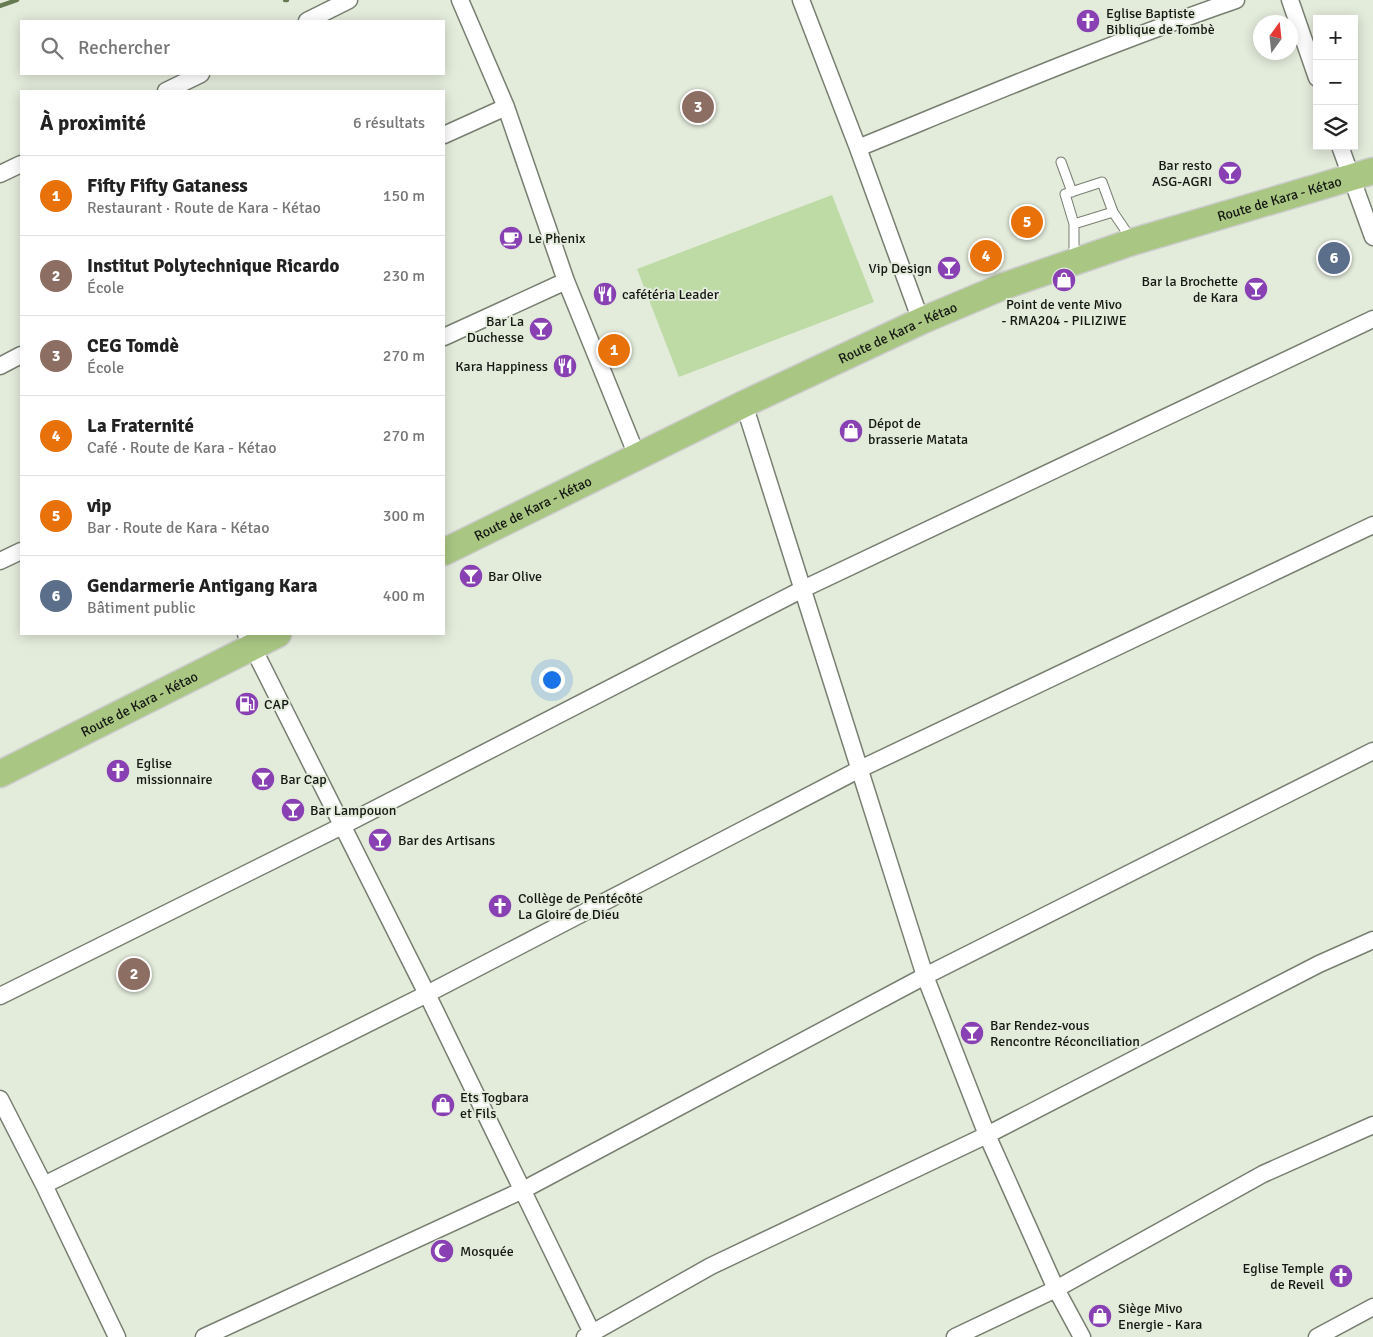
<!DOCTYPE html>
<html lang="fr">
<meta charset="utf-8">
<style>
:root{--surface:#fff;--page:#f2f2f2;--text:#222;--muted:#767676;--line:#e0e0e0;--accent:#8840b3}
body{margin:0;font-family:Signika,sans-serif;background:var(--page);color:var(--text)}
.controls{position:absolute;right:15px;top:15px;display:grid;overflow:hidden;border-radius:0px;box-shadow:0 2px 12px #0003}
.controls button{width:45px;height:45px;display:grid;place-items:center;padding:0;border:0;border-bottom:1px solid var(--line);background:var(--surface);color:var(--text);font:25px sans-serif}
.compass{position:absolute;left:1253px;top:15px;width:45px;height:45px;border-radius:50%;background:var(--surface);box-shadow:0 2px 12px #0003;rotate:15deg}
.you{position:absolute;left:551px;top:679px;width:18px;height:18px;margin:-12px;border:4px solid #fff;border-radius:50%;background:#1a73e8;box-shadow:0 0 0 8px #1a73e833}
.badge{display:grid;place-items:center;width:32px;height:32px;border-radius:50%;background:var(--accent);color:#fff;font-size:16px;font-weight:700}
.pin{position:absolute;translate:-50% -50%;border:2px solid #fff;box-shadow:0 1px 5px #0006}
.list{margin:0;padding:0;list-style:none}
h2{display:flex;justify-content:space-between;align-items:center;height:65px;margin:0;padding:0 20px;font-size:21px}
h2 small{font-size:16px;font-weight:400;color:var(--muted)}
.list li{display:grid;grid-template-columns:32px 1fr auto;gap:15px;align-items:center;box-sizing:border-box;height:80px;padding:0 20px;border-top:1px solid var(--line)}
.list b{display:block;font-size:19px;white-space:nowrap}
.list p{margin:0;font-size:16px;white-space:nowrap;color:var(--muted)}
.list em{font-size:16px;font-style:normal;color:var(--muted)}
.icon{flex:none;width:28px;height:28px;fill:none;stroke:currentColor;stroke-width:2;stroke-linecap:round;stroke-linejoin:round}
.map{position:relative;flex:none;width:1373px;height:1337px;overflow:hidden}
.search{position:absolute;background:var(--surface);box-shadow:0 2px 12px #0003;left:20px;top:20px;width:425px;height:55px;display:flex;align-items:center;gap:12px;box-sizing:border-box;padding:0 18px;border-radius:0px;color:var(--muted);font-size:19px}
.panel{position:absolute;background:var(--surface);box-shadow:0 2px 12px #0003;left:20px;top:90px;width:425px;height:545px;border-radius:0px}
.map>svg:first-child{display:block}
.green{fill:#bedaa5}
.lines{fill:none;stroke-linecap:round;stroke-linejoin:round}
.stream{stroke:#667c50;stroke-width:4.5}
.service-casing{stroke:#777f71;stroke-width:11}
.minor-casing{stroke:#777f71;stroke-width:19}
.primary-casing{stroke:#cbcccb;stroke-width:29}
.service{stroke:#fff;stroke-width:9}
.minor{stroke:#fff;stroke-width:16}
.primary{stroke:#a9c683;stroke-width:26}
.labels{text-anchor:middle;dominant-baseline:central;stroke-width:4;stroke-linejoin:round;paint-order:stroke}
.poi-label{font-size:14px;fill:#141712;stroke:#e3ebdb;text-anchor:start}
.street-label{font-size:14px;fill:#141712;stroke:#e3ebdb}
</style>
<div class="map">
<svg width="1373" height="1337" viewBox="0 0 1373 1337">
<rect width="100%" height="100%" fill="#e3ebdb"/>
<!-- green -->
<path class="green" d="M832,195L874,302L679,377L637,269Z"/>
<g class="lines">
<!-- stream -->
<path class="stream" d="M285,0H287
M0,6L17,0"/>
<!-- service casing -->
<g class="service-casing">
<path id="service" d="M1061,162L1072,192
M1074,224L1113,212
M1074,259V224L1065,194L1102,182L1113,212L1132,240"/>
</g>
<!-- minor casing -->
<g class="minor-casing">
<path id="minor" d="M460,0L506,107L566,281L637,456
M801,0L858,148L921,321
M1290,0L1317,78
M307,21L349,0
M166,91L201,74
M444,135L506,107
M1340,146L1373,237
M858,148C983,97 1108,44 1236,0
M0,174L21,164
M444,337L566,281
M0,366L21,355
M744,404L925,976L987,1135L1056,1289L1082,1337
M0,561L21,551
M246,634L427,994L594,1337
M0,996L342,826L803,589L1373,319
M0,1099L44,1185L117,1337
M44,1185L427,994L860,769L1373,525
M204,1337L523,1190L925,976L1373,751
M585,1337L711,1266L987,1135L1319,964L1373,940
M955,1337L1056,1289L1263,1174L1373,1125
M1317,1337L1373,1307"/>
</g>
<!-- primary casing -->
<g class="primary-casing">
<g id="primary">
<path id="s1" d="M444,552L744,404L921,321L1004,286L1132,242L1373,171"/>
<path id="s2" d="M0,774L278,634"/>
</g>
</g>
<!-- service -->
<use href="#service" class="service"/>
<!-- minor -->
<use href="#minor" class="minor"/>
<!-- primary -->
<use href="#primary" class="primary"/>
</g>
<!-- icons -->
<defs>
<g id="church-disc" transform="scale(1.25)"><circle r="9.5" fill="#8840b3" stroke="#e3ebdb"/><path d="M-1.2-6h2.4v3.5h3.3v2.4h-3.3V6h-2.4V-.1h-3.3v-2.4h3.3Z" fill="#fff"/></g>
<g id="bar-disc" transform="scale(1.25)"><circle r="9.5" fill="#8840b3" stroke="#e3ebdb"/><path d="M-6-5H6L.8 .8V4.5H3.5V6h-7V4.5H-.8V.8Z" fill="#fff"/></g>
<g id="cafe-disc" transform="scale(1.25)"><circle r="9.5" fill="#8840b3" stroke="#e3ebdb"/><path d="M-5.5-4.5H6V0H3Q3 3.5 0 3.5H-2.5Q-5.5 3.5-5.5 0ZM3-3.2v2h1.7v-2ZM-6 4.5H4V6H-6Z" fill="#fff"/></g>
<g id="shop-disc" transform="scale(1.25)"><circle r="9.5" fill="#8840b3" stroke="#e3ebdb"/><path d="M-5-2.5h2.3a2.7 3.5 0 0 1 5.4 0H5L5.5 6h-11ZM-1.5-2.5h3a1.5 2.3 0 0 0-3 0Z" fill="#fff"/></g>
<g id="restaurant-disc" transform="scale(1.25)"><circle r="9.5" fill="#8840b3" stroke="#e3ebdb"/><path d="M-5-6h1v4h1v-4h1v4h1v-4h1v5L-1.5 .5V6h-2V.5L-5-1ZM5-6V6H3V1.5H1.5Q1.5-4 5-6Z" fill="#fff"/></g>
<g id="fuel-disc" transform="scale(1.25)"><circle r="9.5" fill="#8840b3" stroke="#e3ebdb"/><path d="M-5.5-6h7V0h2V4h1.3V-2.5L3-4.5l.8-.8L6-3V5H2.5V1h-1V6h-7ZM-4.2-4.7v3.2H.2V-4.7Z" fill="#fff"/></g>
<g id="mosque-disc" transform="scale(1.25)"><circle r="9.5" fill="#8840b3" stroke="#e3ebdb"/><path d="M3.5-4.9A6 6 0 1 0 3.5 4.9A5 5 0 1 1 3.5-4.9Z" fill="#fff"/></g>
</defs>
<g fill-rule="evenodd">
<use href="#church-disc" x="1088" y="21"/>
<use href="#bar-disc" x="1230" y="173"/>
<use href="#cafe-disc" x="511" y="238"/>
<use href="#bar-disc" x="949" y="268"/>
<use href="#shop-disc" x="1064" y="280"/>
<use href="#bar-disc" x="1256" y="289"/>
<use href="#restaurant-disc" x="605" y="294"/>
<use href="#bar-disc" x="541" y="329"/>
<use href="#restaurant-disc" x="565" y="366"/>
<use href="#shop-disc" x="851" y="431"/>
<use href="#bar-disc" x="471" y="576"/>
<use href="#fuel-disc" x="247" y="704"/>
<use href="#church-disc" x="118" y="771"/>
<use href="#bar-disc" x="263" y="779"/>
<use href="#bar-disc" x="293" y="810"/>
<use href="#bar-disc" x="380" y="840"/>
<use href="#church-disc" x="500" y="906"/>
<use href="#bar-disc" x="972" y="1033"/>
<use href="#shop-disc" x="443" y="1105"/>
<use href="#mosque-disc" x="442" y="1251"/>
<use href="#church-disc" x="1341" y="1276"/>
<use href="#shop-disc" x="1100" y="1316"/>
</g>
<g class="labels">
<!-- poi labels -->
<g class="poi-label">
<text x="1106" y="13">Eglise Baptiste<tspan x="1106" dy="16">Biblique de Tombè</tspan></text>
<text x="1212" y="165" text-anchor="end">Bar resto<tspan x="1212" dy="16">ASG-AGRI</tspan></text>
<text x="528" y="238">Le Phenix</text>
<text x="932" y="268" text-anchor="end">Vip Design</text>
<text x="1238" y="281" text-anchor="end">Bar la Brochette<tspan x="1238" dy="16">de Kara</tspan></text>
<text x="622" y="294">cafétéria Leader</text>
<text x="1064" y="304" text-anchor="middle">Point de vente Mivo<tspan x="1064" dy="16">- RMA204 - PILIZIWE</tspan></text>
<text x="524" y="321" text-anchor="end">Bar La<tspan x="524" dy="16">Duchesse</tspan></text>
<text x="548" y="366" text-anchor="end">Kara Happiness</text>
<text x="868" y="423">Dépot de<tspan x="868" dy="16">brasserie Matata</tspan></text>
<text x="488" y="576">Bar Olive</text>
<text x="264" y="704">CAP</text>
<text x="136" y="763">Eglise<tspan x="136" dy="16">missionnaire</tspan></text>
<text x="280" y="779">Bar Cap</text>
<text x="310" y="810">Bar Lampouon</text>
<text x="398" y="840">Bar des Artisans</text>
<text x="518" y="898">Collège de Pentécôte<tspan x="518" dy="16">La Gloire de Dieu</tspan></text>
<text x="990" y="1025">Bar Rendez-vous<tspan x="990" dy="16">Rencontre Réconciliation</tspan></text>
<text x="460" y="1097">Ets Togbara<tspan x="460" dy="16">et Fils</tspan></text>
<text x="460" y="1251">Mosquée</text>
<text x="1324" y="1268" text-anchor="end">Eglise Temple<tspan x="1324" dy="16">de Reveil</tspan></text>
<text x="1118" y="1308">Siège Mivo<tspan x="1118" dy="16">Energie - Kara</tspan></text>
</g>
<!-- street labels -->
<g class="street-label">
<text stroke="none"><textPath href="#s1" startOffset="909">Route de Kara - Kétao</textPath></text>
<text stroke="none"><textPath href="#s1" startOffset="504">Route de Kara - Kétao</textPath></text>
<text stroke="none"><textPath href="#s1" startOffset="99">Route de Kara - Kétao</textPath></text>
<text stroke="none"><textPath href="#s2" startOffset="156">Route de Kara - Kétao</textPath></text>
</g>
</g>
</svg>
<div class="controls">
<button>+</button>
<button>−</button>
<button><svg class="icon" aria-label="layers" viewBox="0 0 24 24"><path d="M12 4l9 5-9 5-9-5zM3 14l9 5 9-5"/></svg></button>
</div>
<svg class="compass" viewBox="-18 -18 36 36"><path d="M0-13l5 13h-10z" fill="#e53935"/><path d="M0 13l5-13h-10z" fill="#767676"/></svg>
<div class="you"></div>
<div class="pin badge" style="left:614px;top:350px;background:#e8710a">1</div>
<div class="pin badge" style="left:134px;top:974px;background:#8d6e63">2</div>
<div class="pin badge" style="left:698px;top:107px;background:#8d6e63">3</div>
<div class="pin badge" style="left:986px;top:256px;background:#e8710a">4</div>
<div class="pin badge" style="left:1027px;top:222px;background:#e8710a">5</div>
<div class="pin badge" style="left:1334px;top:258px;background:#5c6f8a">6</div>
<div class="search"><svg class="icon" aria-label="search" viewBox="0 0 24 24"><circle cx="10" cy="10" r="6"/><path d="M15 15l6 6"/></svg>Rechercher</div>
<section class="panel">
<h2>À proximité<small>6 résultats</small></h2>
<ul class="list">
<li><span class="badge" style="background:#e8710a">1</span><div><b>Fifty Fifty Gataness</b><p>Restaurant · Route de Kara - Kétao</p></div><em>150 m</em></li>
<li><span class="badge" style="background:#8d6e63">2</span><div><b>Institut Polytechnique Ricardo</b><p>École</p></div><em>230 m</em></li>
<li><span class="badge" style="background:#8d6e63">3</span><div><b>CEG Tomdè</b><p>École</p></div><em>270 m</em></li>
<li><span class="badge" style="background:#e8710a">4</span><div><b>La Fraternité</b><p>Café · Route de Kara - Kétao</p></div><em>270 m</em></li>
<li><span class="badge" style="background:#e8710a">5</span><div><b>vip</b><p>Bar · Route de Kara - Kétao</p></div><em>300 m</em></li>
<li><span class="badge" style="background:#5c6f8a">6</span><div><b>Gendarmerie Antigang Kara</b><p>Bâtiment public</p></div><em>400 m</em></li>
</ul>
</section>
</div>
